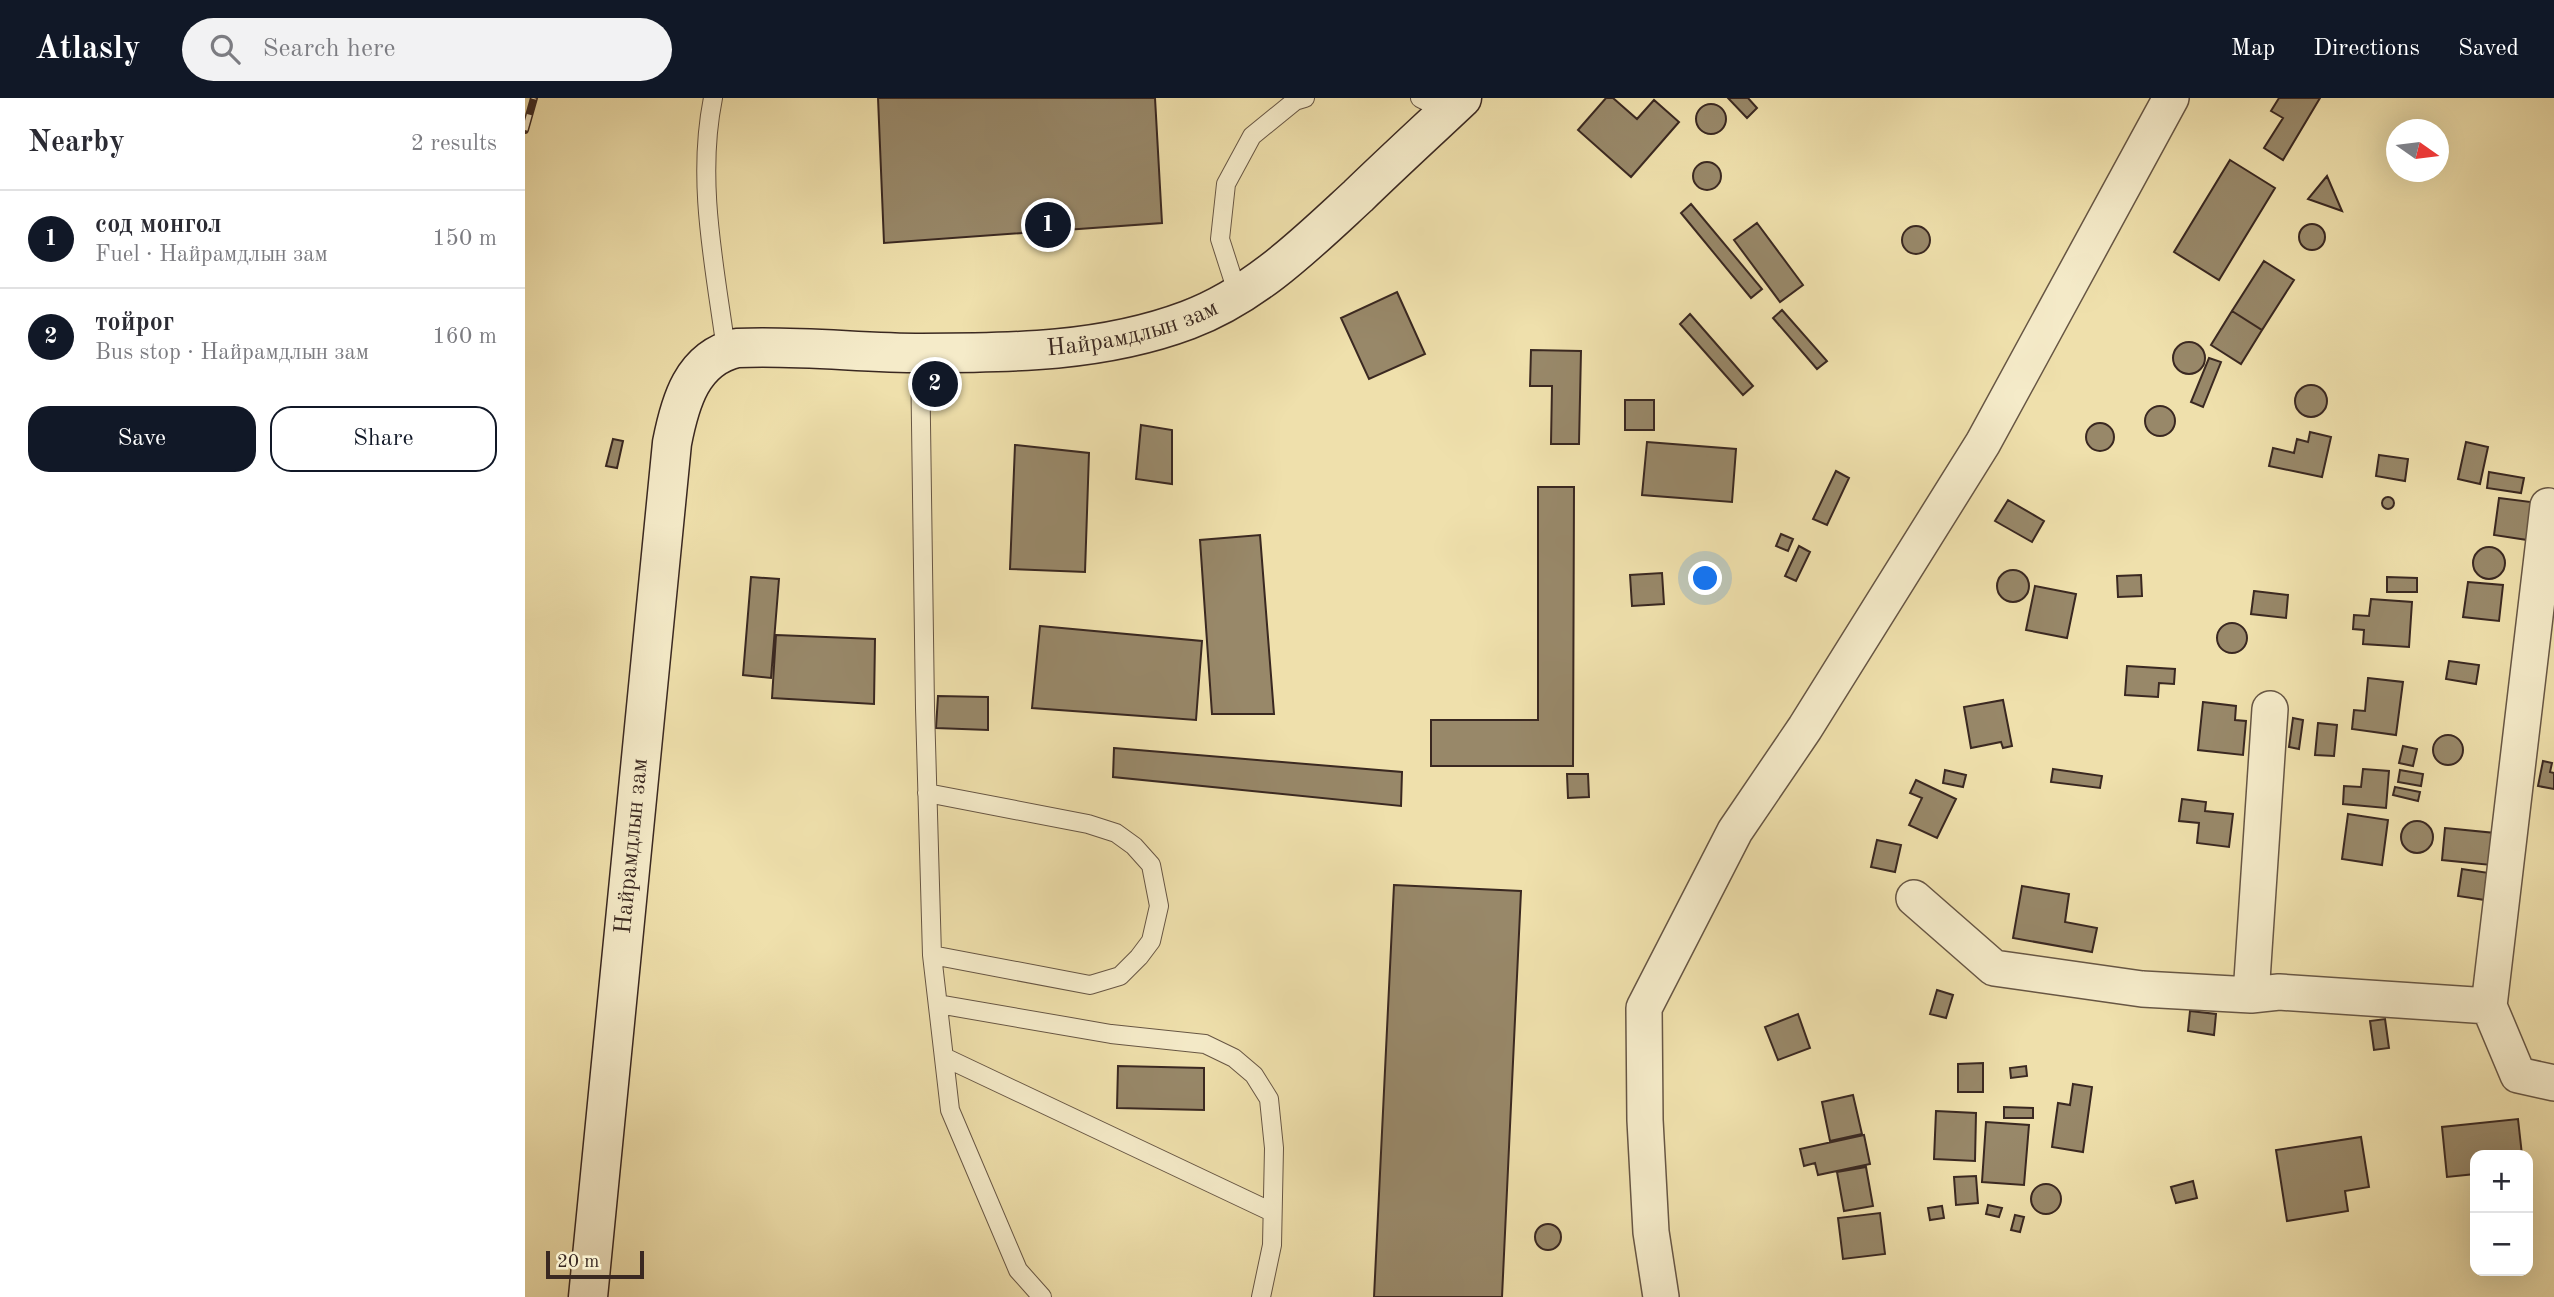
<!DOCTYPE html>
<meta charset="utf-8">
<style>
:root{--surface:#fff;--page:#f2f2f3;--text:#2b2b33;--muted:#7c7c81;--line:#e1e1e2;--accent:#111827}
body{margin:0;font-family:"Old Standard TT",serif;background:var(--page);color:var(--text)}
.controls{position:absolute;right:21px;bottom:21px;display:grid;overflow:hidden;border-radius:14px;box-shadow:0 7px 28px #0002}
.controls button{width:63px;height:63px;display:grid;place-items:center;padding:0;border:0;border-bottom:2px solid var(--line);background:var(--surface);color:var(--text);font:35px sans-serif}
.compass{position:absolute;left:1861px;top:21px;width:63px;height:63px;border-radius:50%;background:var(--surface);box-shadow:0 7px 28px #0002;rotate:104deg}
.scale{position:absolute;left:21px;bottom:18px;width:98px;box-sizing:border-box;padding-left:7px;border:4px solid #3a2821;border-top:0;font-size:19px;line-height:24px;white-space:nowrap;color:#3a2821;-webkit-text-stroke:5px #f5ebc9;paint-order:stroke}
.you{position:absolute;left:1181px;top:481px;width:24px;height:24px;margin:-18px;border:5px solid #fff;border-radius:50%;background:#1a73e8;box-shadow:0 0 0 10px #1a73e833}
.badge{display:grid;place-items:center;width:46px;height:46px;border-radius:50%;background:var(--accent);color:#fff;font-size:23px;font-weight:700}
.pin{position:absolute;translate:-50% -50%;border:4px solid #fff;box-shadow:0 2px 7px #0006}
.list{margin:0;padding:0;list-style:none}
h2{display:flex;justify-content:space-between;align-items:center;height:91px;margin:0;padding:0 28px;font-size:30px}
h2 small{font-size:23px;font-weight:400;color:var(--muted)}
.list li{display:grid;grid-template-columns:46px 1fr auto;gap:21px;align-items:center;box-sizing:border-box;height:98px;padding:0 28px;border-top:2px solid var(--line)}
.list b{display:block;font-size:26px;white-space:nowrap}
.list p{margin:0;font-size:23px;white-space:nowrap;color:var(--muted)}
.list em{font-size:23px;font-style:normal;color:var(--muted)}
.actions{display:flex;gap:14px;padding:21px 28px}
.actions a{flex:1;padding:16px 0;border:2px solid var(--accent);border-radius:21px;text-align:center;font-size:24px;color:var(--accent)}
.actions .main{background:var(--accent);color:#fff}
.icon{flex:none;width:38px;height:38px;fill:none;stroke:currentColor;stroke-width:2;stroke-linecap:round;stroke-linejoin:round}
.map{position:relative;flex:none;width:2029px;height:1199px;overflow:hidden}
header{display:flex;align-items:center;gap:42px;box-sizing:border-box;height:98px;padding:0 35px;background:var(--accent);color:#fff}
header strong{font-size:33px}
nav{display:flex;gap:38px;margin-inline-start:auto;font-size:24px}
.search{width:490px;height:63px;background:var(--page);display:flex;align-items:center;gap:18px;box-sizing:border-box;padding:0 24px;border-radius:38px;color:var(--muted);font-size:26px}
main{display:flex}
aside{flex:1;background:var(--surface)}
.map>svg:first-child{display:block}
.building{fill:#988869;stroke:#3a2821;stroke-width:2}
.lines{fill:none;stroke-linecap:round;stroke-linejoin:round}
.lane-casing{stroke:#675644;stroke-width:20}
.street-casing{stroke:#675644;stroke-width:38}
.secondary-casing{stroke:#3a2821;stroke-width:41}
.lane{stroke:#f5ebc9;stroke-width:18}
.street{stroke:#f5ebc9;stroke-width:35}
.secondary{stroke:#f5ebc9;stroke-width:38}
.rail-casing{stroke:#3a2821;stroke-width:8}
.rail{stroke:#f5ebc9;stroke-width:5;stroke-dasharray:16;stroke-linecap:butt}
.labels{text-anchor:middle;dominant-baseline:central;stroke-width:6;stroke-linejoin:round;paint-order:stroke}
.street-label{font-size:24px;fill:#3a2821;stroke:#f5ebc9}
</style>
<header>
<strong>Atlasly</strong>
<div class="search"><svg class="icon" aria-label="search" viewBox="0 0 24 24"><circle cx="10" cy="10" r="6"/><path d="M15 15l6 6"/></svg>Search here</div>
<nav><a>Map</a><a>Directions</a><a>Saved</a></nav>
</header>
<main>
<aside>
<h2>Nearby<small>2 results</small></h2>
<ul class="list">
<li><span class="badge">1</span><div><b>сод монгол</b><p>Fuel · Найрамдлын зам</p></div><em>150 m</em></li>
<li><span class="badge">2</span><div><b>тойрог</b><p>Bus stop · Найрамдлын зам</p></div><em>160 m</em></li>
</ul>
<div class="actions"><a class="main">Save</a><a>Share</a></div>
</aside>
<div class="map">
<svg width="2029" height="1199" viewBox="0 0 2029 1199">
<rect width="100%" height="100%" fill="#efe0ac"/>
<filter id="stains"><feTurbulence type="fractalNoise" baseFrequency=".00286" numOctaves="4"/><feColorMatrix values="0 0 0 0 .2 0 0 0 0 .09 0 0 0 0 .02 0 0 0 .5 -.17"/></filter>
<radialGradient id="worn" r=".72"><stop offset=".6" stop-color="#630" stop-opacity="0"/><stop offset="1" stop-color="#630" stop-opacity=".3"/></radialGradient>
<!-- building -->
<path class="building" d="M353,0H630L637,125L359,145Z
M1081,0H1088L1112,21L1129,2L1154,24L1106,79L1053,32Z
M1203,0H1223L1232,10L1222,20Z
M1754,0H1795L1758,62L1739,50L1758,20L1746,13Z
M1171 21a15 15 0 1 1 30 0a15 15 0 1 1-30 0Z
M1705,62L1750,90L1694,182L1649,154Z
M1168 78a14 14 0 1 1 28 0a14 14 0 1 1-28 0Z
M1802,78L1817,113L1783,101Z
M1166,106L1237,191L1226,200L1156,115Z
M1232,125L1278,187L1255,204L1209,142Z
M1774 139a13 13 0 1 1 26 0a13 13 0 1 1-26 0Z
M1377 142a14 14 0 1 1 28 0a14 14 0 1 1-28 0Z
M1739,163L1769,182L1737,232L1707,213Z
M872,194L900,256L844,281L816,220Z
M1257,212L1302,263L1292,271L1248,220Z
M1707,213L1737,232L1716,266L1686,247Z
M1165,216L1228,288L1218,297L1155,226Z
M1648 260a16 16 0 1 1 32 0a16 16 0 1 1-32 0Z
M1006,252L1056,253L1054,346H1026L1027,288H1005Z
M1684,260L1696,264L1678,309L1666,304Z
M1770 303a16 16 0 1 1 32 0a16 16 0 1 1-32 0Z
M1100,302H1129V332H1100Z
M1620 323a15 15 0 1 1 30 0a15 15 0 1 1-30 0Z
M1561 339a14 14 0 1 1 28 0a14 14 0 1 1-28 0Z
M616,327L647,332V386L611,381Z
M1785,334L1806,339L1797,379L1744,368L1748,350L1769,355L1772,341L1783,344Z
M88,341L98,343L92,370L81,368Z
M1122,344L1211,351L1207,404L1117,397Z
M1941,344L1963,349L1955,386L1933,381Z
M490,347L564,355L560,474L485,471Z
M1854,357L1883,361L1880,383L1851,378Z
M1311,373L1324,380L1302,427L1288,421Z
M1964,374L1999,380L1996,395L1962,390Z
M1013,389H1049L1048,668H906V622H1013Z
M1857 405a6 6 0 1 1 12 0a6 6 0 1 1-12 0Z
M1974,400L2014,405L2009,443L1969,437Z
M1483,402L1519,423L1507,444L1470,423Z
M1256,436L1268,441L1263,453L1251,448Z
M735,437L749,616H687L675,442Z
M1274,448L1285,454L1271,483L1260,478Z
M1948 465a16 16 0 1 1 32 0a16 16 0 1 1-32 0Z
M1472 488a16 16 0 1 1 32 0a16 16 0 1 1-32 0Z
M1137,475L1139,506L1107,508L1105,477Z
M1616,477L1617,498L1593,499L1592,478Z
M226,479L254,481L246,580L218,577Z
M1862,479L1892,480V494H1862Z
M1943,484L1978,487L1974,523L1938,519Z
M1510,488L1551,496L1542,540L1501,532Z
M1729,493L1763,497L1761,520L1726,516Z
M1846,501L1887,504L1884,549L1838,546L1839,532L1828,531L1829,517L1844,518Z
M1692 540a15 15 0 1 1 30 0a15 15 0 1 1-30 0Z
M515,528L677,543L671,622L507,610Z
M251,537L350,541L349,606L247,600Z
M1924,563L1954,567L1951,586L1921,581Z
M1602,568L1650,571L1649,586L1634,585L1633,599L1600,597Z
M1843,580L1878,584L1871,637L1827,631L1829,612L1840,613Z
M413,598L463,599V632L411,630Z
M1478,602L1487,648L1478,650L1476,644L1446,650L1439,609Z
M1678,604L1711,608L1710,622L1721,623L1718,657L1673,652Z
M1768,620L1778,622L1774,651L1764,649Z
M1793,625L1812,627L1809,658L1790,657Z
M1908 652a15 15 0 1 1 30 0a15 15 0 1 1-30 0Z
M1878,648L1892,651L1888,668L1874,665Z
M589,650L877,674L876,708L588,679Z
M2018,663L2027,665L2025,674L2029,675V691L2013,688Z
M1528,671L1577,678L1575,690L1526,684Z
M1838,671L1864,673L1861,710L1818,706L1819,688L1836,689Z
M1420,672L1441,677L1438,689L1418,685Z
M1875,672L1898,676L1896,688L1873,684Z
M1042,676H1063L1064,699L1043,700Z
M1391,682L1431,701L1412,740L1384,727L1397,700L1385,695Z
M1870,689L1895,694L1893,703L1868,697Z
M1657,701L1681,704L1680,713L1708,716L1704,749L1672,745L1674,725L1654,723Z
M1823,716L1863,722L1857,767L1817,761Z
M1876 739a16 16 0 1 1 32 0a16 16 0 1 1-32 0Z
M1920,730L1970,735L1966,767L1917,762Z
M1352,742L1376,747L1370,774L1346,769Z
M1937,771L1964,775L1960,802L1933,798Z
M869,787L996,793L977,1199H849Z
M1497,788L1544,796L1540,824L1572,830L1567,854L1488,840Z
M1412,892L1428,897L1421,920L1405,916Z
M1665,913L1691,916L1689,937L1663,933Z
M1273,916L1285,950L1253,962L1240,929Z
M1860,921L1864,950L1849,952L1845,923Z
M1458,965V994H1433V966Z
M593,968L679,970V1012L592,1010Z
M1501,968L1502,978L1486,980L1485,970Z
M1548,986L1567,989L1558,1054L1527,1049L1533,1005L1545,1007Z
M1328,997L1337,1036L1305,1043L1297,1004Z
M1479,1009L1508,1010V1020H1479Z
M1411,1013L1451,1015L1450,1063L1409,1061Z
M1993,1021L1997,1057H1950V1076L1922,1079L1917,1029Z
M1461,1024L1504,1027L1499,1087L1457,1084Z
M1339,1037L1345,1066L1293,1077L1290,1065L1279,1068L1275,1051Z
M1836,1039L1844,1089L1820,1093L1823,1113L1762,1123L1751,1052Z
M1341,1069L1348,1108L1319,1113L1312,1074Z
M1451,1078L1453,1105L1431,1107L1429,1079Z
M1668,1083L1672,1100L1651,1105L1646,1089Z
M1506 1101a15 15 0 1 1 30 0a15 15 0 1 1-30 0Z
M1463,1107L1477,1110L1474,1119L1461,1116Z
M1417,1108L1419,1120L1405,1122L1403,1110Z
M1355,1115L1360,1156L1318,1161L1313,1120Z
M1490,1117L1499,1119L1495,1134L1486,1132Z
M1010 1139a13 13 0 1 1 26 0a13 13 0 1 1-26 0Z"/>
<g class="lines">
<!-- lane casing -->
<g class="lane-casing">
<path id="lane" d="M188,0C171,84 190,169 201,252
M895,0L922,14
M713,197L695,141L701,86L727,38L770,3L780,0
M395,255L400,610L407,857L425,1012L493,1172L517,1199
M402,695L563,726L591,735L609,748L626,767L634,808L626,843L614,859L595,878L565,887L407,857
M413,906L586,936L680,946L709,960L729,977L744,1001L749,1050L747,1147L736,1199
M419,959L747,1114"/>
</g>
<!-- street casing -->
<g class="street-casing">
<path id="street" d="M1389,800L1469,870L1617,891L1726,897L1754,894L1964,908L1993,977L2029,985
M1726,897L1745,611
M1964,908L2023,408
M1136,1199L1126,1134L1120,1022L1119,910L1210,733L1280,630L1458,345L1646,0"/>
</g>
<!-- secondary casing -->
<g class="secondary-casing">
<g id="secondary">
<path id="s1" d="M63,1199L147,345C155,304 167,260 212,250C274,247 336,255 397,255C487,255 578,254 663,222C730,197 782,145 833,98C867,65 902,33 937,0"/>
</g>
</g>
<!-- lane -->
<use href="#lane" class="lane"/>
<!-- street -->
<use href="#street" class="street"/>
<!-- secondary -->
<use href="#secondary" class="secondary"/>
<!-- rail casing -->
<g class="rail-casing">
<path id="rail" d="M0,32L9,0"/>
</g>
<!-- rail -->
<use href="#rail" class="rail"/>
</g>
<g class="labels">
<!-- street labels -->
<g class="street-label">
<text stroke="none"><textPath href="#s1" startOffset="1379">Найрамдлын зам</textPath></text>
<text stroke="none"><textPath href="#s1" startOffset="453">Найрамдлын зам</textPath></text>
</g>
</g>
<rect width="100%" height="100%" filter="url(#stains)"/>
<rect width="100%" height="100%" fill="url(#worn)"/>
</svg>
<div class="controls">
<button>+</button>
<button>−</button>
</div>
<svg class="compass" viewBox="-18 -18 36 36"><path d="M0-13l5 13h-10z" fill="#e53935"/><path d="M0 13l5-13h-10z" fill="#7c7c81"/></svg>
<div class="scale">20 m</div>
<div class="you"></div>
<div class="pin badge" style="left:523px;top:127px">1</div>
<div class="pin badge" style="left:410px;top:286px">2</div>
</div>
</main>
